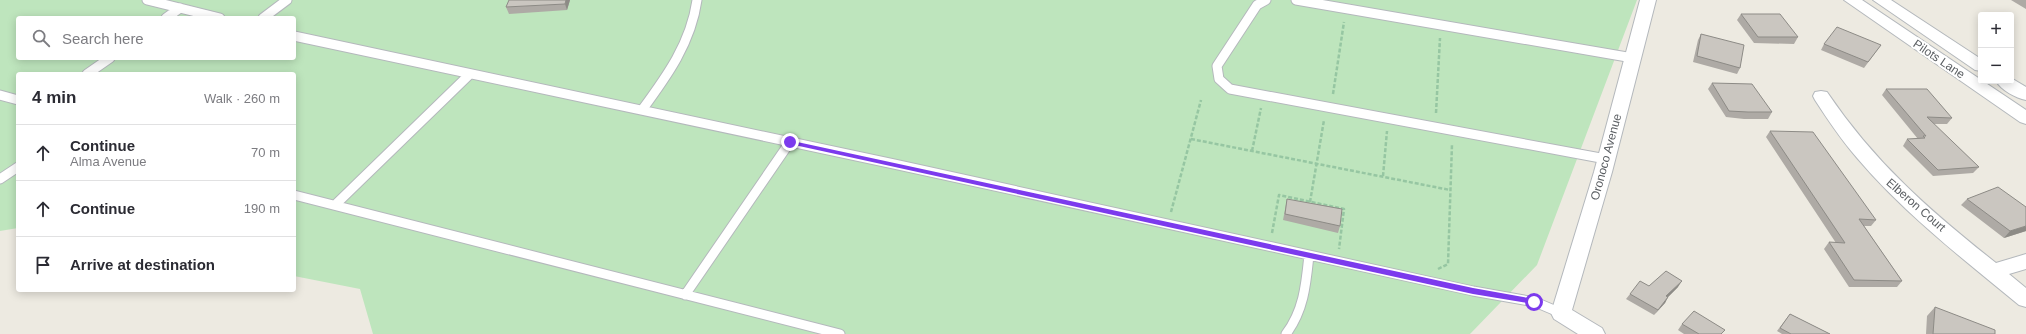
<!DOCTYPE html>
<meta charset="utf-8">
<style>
:root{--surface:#fff;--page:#f7f7f7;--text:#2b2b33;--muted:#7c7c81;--line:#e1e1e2}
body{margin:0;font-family:Helvetica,sans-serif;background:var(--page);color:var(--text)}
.controls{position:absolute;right:12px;top:12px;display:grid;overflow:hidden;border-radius:4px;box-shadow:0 2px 10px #0003}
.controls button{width:36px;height:36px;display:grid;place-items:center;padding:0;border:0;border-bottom:1px solid var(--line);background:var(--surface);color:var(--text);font:20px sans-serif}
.stop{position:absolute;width:12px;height:12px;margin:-9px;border:3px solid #7c3aed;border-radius:50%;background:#fff}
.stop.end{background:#7c3aed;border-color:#fff;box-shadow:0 1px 4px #0008}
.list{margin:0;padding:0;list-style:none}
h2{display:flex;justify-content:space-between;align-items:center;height:52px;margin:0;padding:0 16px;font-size:17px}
h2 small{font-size:13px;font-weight:400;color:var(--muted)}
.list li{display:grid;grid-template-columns:26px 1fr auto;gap:12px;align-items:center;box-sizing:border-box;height:56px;padding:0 16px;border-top:1px solid var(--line)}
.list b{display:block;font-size:15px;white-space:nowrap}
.list p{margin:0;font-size:13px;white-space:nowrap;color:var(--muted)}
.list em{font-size:13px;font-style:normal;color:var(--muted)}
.icon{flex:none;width:22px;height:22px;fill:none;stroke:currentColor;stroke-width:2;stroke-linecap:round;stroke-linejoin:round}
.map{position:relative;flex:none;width:2026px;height:334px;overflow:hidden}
.search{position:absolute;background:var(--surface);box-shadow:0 2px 10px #0003;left:16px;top:16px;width:280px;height:44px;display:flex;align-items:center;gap:10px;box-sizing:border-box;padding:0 14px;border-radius:4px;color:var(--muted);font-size:15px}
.panel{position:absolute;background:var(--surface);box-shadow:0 2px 10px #0003;left:16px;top:72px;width:280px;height:220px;border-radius:4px}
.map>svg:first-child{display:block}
.green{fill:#bee5bd;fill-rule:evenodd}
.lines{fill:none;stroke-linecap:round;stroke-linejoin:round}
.service-casing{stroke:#b4b8bc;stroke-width:11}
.minor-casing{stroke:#b4b8bc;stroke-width:2}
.path{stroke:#96c6a2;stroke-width:2.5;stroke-dasharray:4 2;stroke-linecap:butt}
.service{stroke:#fff;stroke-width:9}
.minor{fill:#fff;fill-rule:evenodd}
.wall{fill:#aeaaa5}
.shaded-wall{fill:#8d8b86}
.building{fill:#cac6c0;stroke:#8d8b86}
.route{fill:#7c3aed}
.labels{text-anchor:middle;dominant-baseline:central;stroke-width:4;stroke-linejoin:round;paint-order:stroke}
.street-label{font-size:12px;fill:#5a5e62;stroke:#fff}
</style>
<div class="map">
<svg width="2026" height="334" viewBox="0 0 2026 334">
<rect width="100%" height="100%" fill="#edeae1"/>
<!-- green -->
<path class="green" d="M0,0H1637L1537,265L1470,334H373L360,289L294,276V74H18V228L0,231ZM18,18H294V58H18Z"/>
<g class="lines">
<!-- service casing -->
<g class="service-casing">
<path id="service" d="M147,0L220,18
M1266,0L1257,5L1217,66L1219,79L1230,89L1606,159
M1296,0L1633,58
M166,18L180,8
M263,18L287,0
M294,36L894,164L1473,291L1535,302L1561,313
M87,74L110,58
M0,95L18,100
M642,110C667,76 691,43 697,0
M0,179L18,167
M294,195L840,334
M335,205L470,74
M685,295L790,142
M1286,334C1304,310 1306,284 1309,255"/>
</g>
<!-- minor casing -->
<g class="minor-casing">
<path id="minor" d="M1640,0H1656L1612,172L1572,310L1602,328L1605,334H1578L1554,319L1551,313L1594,172Z
M1844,0H1862L2026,110V124L2020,122Z
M1873,0H1891L1981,59V71L1975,70Z
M2011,78L2026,87V100C2016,98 2001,90 1996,81H2011Z
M1821,91L1827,92C1875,163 1929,210 1996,263L2026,254V269L2009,274L2026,288V307L2019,305C1963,259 1905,214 1858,159C1842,141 1828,120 1815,100L1813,96L1815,92Z"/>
</g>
<!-- path -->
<path class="path" d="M1333,94L1344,22
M1436,113L1440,38
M1191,139L1450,190
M1252,151L1261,108
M1383,176L1387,131
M1310,202L1324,120
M1171,212L1201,100
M1272,233L1279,195L1344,209L1339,249
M1438,269L1448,264L1452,144"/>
<!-- service -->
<use href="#service" class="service"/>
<!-- minor -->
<use href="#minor" class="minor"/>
</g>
<!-- wall -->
<path class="wall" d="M570,0L567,10L509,14L506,7Z
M2011,0H2026V9Z
M1741,14L1798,37L1794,44L1754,43L1737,20Z
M1701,34L1740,68L1737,74L1693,62L1698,40Z
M1824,44L1881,45L1864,68L1821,50Z
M1712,83L1772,112L1768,119H1744L1726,117L1708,89Z
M1886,89L1952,118L1947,124H1933L1979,167L1973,173L1933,176L1903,146L1907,139H1918L1882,95Z
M1770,131L1876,220L1871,226H1864L1902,281L1897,287H1849L1824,249L1829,242L1836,243L1766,137Z
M1287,199L1340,226L1338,233L1283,220Z
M1967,199L2026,231L2004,238L1961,205Z
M1649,286L1678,287L1668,297L1665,303L1654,315L1626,299L1630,294Z
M1935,307L1995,334H1926L1927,316Z
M1790,314L1830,334H1782L1777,331Z
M1682,324L1722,334H1684L1678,330Z"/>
<!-- shaded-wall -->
<path class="shaded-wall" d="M566,0H570L567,10L565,4Z
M2026,226V231L2004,238L2010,231Z
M1682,281L1678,287L1663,302L1666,296Z
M1668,297L1665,303L1654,315L1658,310Z"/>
<!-- building -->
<path class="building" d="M509,0H566L565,4L506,7Z
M1741,14H1780L1798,37H1758Z
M1837,27L1881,45L1868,62L1824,44Z
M1701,34L1744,45L1740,68L1697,56Z
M1712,83L1752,84L1772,112H1748L1729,111Z
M1886,89H1927L1952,118L1927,117L1979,167L1938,170L1907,139L1925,138L1923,136H1926Z
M1770,131L1813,132L1876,220L1859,219L1902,281L1854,280L1829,242L1845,243Z
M1998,187L2026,207V226L2010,231L1967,199Z
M1287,199L1342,209L1340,226L1285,214Z
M1666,271L1682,281L1666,296L1668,297L1658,310L1630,294L1640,281L1649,286Z
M1935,307L1995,330V334H1933Z
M1694,311L1725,330L1721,334H1699L1682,324Z
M1790,314L1830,334H1791L1780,328Z"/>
<!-- route -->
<path class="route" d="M788,140L1473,288L1534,299L1538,302L1534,304L1473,294L790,144L787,142Z"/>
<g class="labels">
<!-- street labels -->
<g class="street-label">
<text transform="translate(1939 59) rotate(34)">Pilots Lane</text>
<text transform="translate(1606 157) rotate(-75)">Oronoco Avenue</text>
<text transform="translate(1916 205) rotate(41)">Elberon Court</text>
</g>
</g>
</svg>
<div class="controls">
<button>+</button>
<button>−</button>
</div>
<div class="stop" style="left:1534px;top:302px"></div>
<div class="stop end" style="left:790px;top:142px"></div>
<div class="search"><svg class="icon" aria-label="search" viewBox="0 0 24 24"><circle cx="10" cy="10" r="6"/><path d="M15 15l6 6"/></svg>Search here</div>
<section class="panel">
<h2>4 min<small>Walk · 260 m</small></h2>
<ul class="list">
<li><svg class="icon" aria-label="ahead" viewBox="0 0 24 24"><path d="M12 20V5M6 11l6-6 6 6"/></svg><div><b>Continue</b><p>Alma Avenue</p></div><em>70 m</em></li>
<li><svg class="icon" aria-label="ahead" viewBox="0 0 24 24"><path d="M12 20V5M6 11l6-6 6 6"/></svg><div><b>Continue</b></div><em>190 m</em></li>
<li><svg class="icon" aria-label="arrive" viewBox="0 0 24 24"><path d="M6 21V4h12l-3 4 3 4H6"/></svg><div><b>Arrive at destination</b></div></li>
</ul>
</section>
</div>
